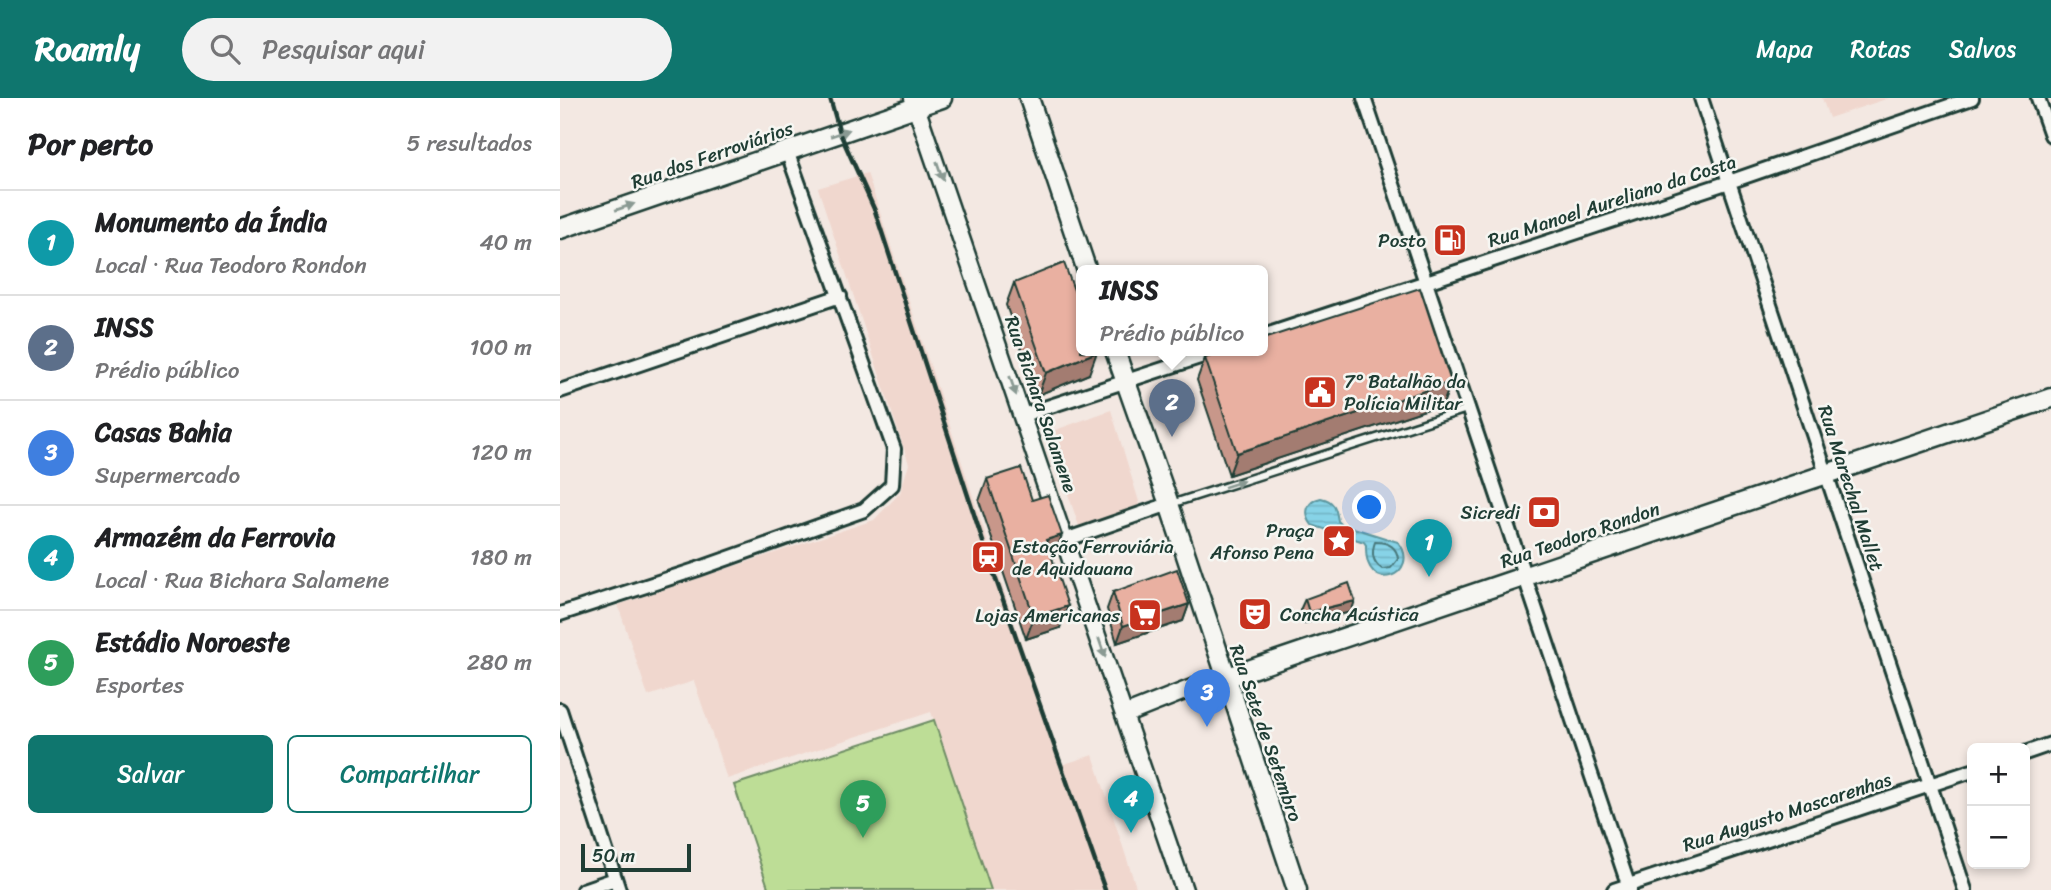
<!DOCTYPE html>
<html lang="pt">
<meta charset="utf-8">
<style>
:root{--surface:#fff;--page:#f2f2f2;--text:#202124;--muted:#757577;--line:#e0e0e0;--accent:#0f766e}
body{margin:0;font-family:Sriracha,sans-serif;background:var(--page);color:var(--text)}
.controls{position:absolute;right:21px;bottom:21px;display:grid;overflow:hidden;border-radius:10px;box-shadow:0 4px 10px #0003}
.controls button{width:63px;height:63px;display:grid;place-items:center;padding:0;border:0;border-bottom:2px solid var(--line);background:var(--surface);color:var(--text);font:35px sans-serif}
.scale{position:absolute;left:21px;bottom:18px;width:110px;box-sizing:border-box;padding-left:7px;border:4px solid #1f3d34;border-top:0;font-size:19px;line-height:24px;white-space:nowrap;color:#1f3d34;-webkit-text-stroke:5px #f6f6f2;paint-order:stroke}
.you{position:absolute;left:810px;top:410px;width:24px;height:24px;margin:-18px;border:5px solid #fff;border-radius:50%;background:#1a73e8;box-shadow:0 0 0 10px #1a73e833}
.badge{display:grid;place-items:center;width:46px;height:46px;border-radius:50%;background:var(--accent);color:#fff;font-size:23px;font-weight:700}
.pin{position:absolute;translate:-50% -58px;filter:drop-shadow(0 2px 4px #0008)}
.pin::after{content:'';position:absolute;top:37px;width:24px;height:21px;background:inherit;clip-path:polygon(0 0,100% 0,50% 100%)}
.popup{position:absolute;left:516px;top:167px;width:192px;height:91px;box-sizing:border-box;display:grid;place-content:center;border-radius:10px;background:var(--surface);filter:drop-shadow(0 2px 5px #0005);font-size:23px;white-space:nowrap;color:var(--muted)}
.popup b{font-size:26px;color:var(--text)}
.popup::after{content:'';position:absolute;left:50%;top:100%;margin-left:-14px;border:14px solid transparent;border-top-color:var(--surface)}
.list{margin:0;padding:0;list-style:none}
h2{display:flex;justify-content:space-between;align-items:center;height:91px;margin:0;padding:0 28px;font-size:30px}
h2 small{font-size:23px;font-weight:400;color:var(--muted)}
.list li{display:grid;grid-template-columns:46px 1fr auto;gap:21px;align-items:center;box-sizing:border-box;height:105px;padding:0 28px;border-top:2px solid var(--line)}
.list b{display:block;font-size:26px;white-space:nowrap}
.list p{margin:0;font-size:23px;white-space:nowrap;color:var(--muted)}
.list em{font-size:23px;font-style:normal;color:var(--muted)}
.actions{display:flex;gap:14px;padding:21px 28px}
.actions a{flex:1;padding:16px 0;border:2px solid var(--accent);border-radius:10px;text-align:center;font-size:24px;color:var(--accent)}
.actions .main{background:var(--accent);color:#fff}
.icon{flex:none;width:38px;height:38px;fill:none;stroke:currentColor;stroke-width:2;stroke-linecap:round;stroke-linejoin:round}
.map{position:relative;flex:none;width:1491px;height:792px;overflow:hidden}
header{display:flex;align-items:center;gap:42px;box-sizing:border-box;height:98px;padding:0 35px;background:var(--accent);color:#fff}
header strong{font-size:33px}
nav{display:flex;gap:38px;margin-inline-start:auto;font-size:24px}
.search{width:490px;height:63px;background:var(--page);display:flex;align-items:center;gap:18px;box-sizing:border-box;padding:0 24px;border-radius:38px;color:var(--muted);font-size:26px}
main{display:flex}
aside{flex:1;background:var(--surface)}
.map>svg:first-child{display:block}
.built{fill:#f0d7ce}
.park{fill:#bddd96;stroke:#6e8d65;stroke-width:2}
.water{fill:url(#water-rules);stroke:#5d979f;stroke-width:2}
.lines{fill:none;stroke-linecap:round;stroke-linejoin:round}
.shore{stroke:#49797c;stroke-width:2}
.service-casing{stroke:#1f3d34;stroke-width:11}
.minor-casing{stroke:#1f3d34;stroke-width:18}
.tertiary-casing{stroke:#1f3d34;stroke-width:21}
.secondary-casing{stroke:#1f3d34;stroke-width:23}
.service{stroke:#f6f6f2;stroke-width:6}
.minor{stroke:#f6f6f2;stroke-width:12}
.tertiary{stroke:#f6f6f2;stroke-width:16}
.secondary{stroke:#f6f6f2;stroke-width:18}
.rail{stroke:#1f3d34;stroke-width:4.5}
.wall{fill:#c8978a;stroke:#1f3d34;stroke-width:2}
.shaded-wall{fill:#a37b71;stroke:#1f3d34;stroke-width:2}
.building{fill:#e9b0a1;stroke:#1f3d34;stroke-width:2}
.oneway{fill:#8a9a93}
.labels{text-anchor:middle;dominant-baseline:central;stroke-width:5;stroke-linejoin:round;paint-order:stroke}
.street-label{font-size:19px;fill:#1f3d34;stroke:#f6f6f2}
.poi-label{font-size:19px;fill:#1f3d34;stroke:#f6f6f2;text-anchor:end}
</style>
<header>
<strong>Roamly</strong>
<div class="search"><svg class="icon" aria-label="search" viewBox="0 0 24 24"><circle cx="10" cy="10" r="6"/><path d="M15 15l6 6"/></svg>Pesquisar aqui</div>
<nav><a>Mapa</a><a>Rotas</a><a>Salvos</a></nav>
</header>
<main>
<aside>
<h2>Por perto<small>5 resultados</small></h2>
<ul class="list">
<li><span class="badge" style="background:#0f9aa8">1</span><div><b>Monumento da Índia</b><p>Local · Rua Teodoro Rondon</p></div><em>40 m</em></li>
<li><span class="badge" style="background:#5c6f8a">2</span><div><b>INSS</b><p>Prédio público</p></div><em>100 m</em></li>
<li><span class="badge" style="background:#3f7fe0">3</span><div><b>Casas Bahia</b><p>Supermercado</p></div><em>120 m</em></li>
<li><span class="badge" style="background:#0f9aa8">4</span><div><b>Armazém da Ferrovia</b><p>Local · Rua Bichara Salamene</p></div><em>180 m</em></li>
<li><span class="badge" style="background:#2e9e5b">5</span><div><b>Estádio Noroeste</b><p>Esportes</p></div><em>280 m</em></li>
</ul>
<div class="actions"><a class="main">Salvar</a><a>Compartilhar</a></div>
</aside>
<div class="map">
<svg width="1491" height="792" viewBox="0 0 1491 792">
<defs>
<pattern id="water-rules" width="6" height="5" patternUnits="userSpaceOnUse" patternTransform="scale(1.75)"><rect width="6" height="5" fill="#87d3e7"/><path d="M0 2.5h6" fill="none" stroke="#74b6c7"/></pattern>
</defs>
<rect width="100%" height="100%" fill="#f3e8e2"/>
<filter id="ink" filterUnits="userSpaceOnUse"><feTurbulence type="fractalNoise" baseFrequency=".0143" numOctaves="2"/><feDisplacementMap in="SourceGraphic" scale="14" xChannelSelector="R" yChannelSelector="G"/><feConvolveMatrix kernelMatrix="1 2 1 2 8 2 1 2 1" color-interpolation-filters="sRGB"/></filter>
<g filter="url(#ink)">
<!-- built -->
<path class="built" d="M1262,0H1329L1269,20Z
M307,75L501,667L533,657L577,792H431L371,614L167,681L134,583L88,598L58,507L314,422L340,395L349,366L258,90Z
M551,312L580,407L519,428L487,335Z"/>
<!-- park -->
<path class="park" d="M374,622L431,792H209L174,687Z"/>
<!-- water -->
<path class="water" d="M761,400C775,403 776,411 778,423L781,426L838,444C864,475 804,502 806,447L804,444L752,427C743,415 747,403 761,400Z"/>
<g class="lines">
<!-- shore -->
<path class="shore" d="M815,444C827,444 837,448 838,461L831,470L822,471C812,464 811,455 815,444Z"/>
<!-- service casing -->
<g class="service-casing">
<path id="service" d="M611,406L907,311"/>
</g>
<!-- minor casing -->
<g class="minor-casing">
<path id="minor" d="M804,0L1070,792
M1141,0L1405,792
M1478,0L1491,37
M703,238L1169,84L1412,0
M0,293L280,198
M463,317L658,253
M505,442L609,406
M0,516L138,471L304,412L332,387L334,351L227,53
M0,612L59,792
M1465,655L1491,646
M23,792L55,781
M1054,792L1412,673"/>
</g>
<!-- tertiary casing -->
<g class="tertiary-casing">
<path id="tertiary" d="M353,0L624,792
M564,617L642,586L665,580"/>
</g>
<!-- secondary casing -->
<g class="secondary-casing">
<path id="secondary" d="M469,0L527,173
M0,131L382,0
M555,253L609,406L737,792
M665,580L1491,300"/>
</g>
<!-- service -->
<use href="#service" class="service"/>
<!-- minor -->
<use href="#minor" class="minor"/>
<!-- tertiary -->
<use href="#tertiary" class="tertiary"/>
<!-- secondary -->
<use href="#secondary" class="secondary"/>
<!-- rail -->
<path class="rail" d="M270,0L280,35L315,113L428,459L545,792"/>
</g>
<!-- wall -->
<path class="wall" d="M454,185L529,276L478,297L446,207Z
M645,260L891,284L883,306L669,377L637,282Z
M427,381L494,459L492,460L500,530L466,541L419,403Z
M553,494L629,506L623,523L557,545L547,511Z
M745,501L791,514L745,525L740,512Z"/>
<!-- shaded-wall -->
<path class="shaded-wall" d="M537,254L529,276L478,297L486,275Z
M891,284L883,306L669,377L677,355Z
M502,437L494,459L478,464L486,442Z
M795,503L791,514L745,525L749,514Z
M629,506L623,523L557,545L563,528Z
M508,508L500,530L466,541L474,519Z"/>
<!-- building -->
<path class="building" d="M504,165L521,211V253L537,254L486,275L454,185Z
M860,190L891,284L677,355L645,260L667,253H703V241Z
M461,370L472,402L488,397L502,437L486,442L508,508L474,519L427,381Z
M617,471L629,506L563,528L553,494Z
M789,485L795,503L749,514L745,501Z"/>
<!-- one-way arrows -->
<defs><path id="oneway-solid" d="M-6-.8H1V-3.2L6.5 0L1 3.2V.8H-6Z" transform="scale(1.75)"/></defs>
<g class="oneway">
<use href="#oneway-solid" transform="translate(280 35) rotate(-19)"/>
<use href="#oneway-solid" transform="translate(380 73) rotate(71)"/>
<use href="#oneway-solid" transform="translate(65 109) rotate(-19)"/>
<use href="#oneway-solid" transform="translate(453 288) rotate(71)"/>
<use href="#oneway-solid" transform="translate(674 386) rotate(-18)"/>
<use href="#oneway-solid" transform="translate(542 550) rotate(71)"/>
</g>
</g>
<!-- icons -->
<defs>
<g id="fuel-square" transform="scale(1.75)"><rect x="-9" y="-9" width="18" height="18" rx="4" fill="#c8321e" stroke="#f6f6f2"/><path d="M-5.5-6h7V0h2V4h1.3V-2.5L3-4.5l.8-.8L6-3V5H2.5V1h-1V6h-7ZM-4.2-4.7v3.2H.2V-4.7Z" fill="#fff"/></g>
<g id="civic-square" transform="scale(1.75)"><rect x="-9" y="-9" width="18" height="18" rx="4" fill="#c8321e" stroke="#f6f6f2"/><path d="M-.6-6.5H3V-4.5H.6V-3L4-1V1h2V6H-6V1h2V-1L-.6-3ZM-1.2 2.5V6h2.4V2.5Z" fill="#fff"/></g>
<g id="bank-square" transform="scale(1.75)"><rect x="-9" y="-9" width="18" height="18" rx="4" fill="#c8321e" stroke="#f6f6f2"/><path d="M-6-4H6V4H-6ZM0-2.3a2.3 2.3 0 1 0 0 4.6a2.3 2.3 0 1 0 0-4.6Z" fill="#fff"/></g>
<g id="sight-square" transform="scale(1.75)"><rect x="-9" y="-9" width="18" height="18" rx="4" fill="#c8321e" stroke="#f6f6f2"/><path d="M0-6L1.8-2.2L6-1.7L2.9 1.2L3.7 5.4L0 3.3L-3.7 5.4L-2.9 1.2L-6-1.7L-1.8-2.2Z" fill="#fff"/></g>
<g id="station-square" transform="scale(1.75)"><rect x="-9" y="-9" width="18" height="18" rx="4" fill="#c8321e" stroke="#f6f6f2"/><path d="M-3-6H3Q5-6 5-4V2Q5 4 3 4L4.5 6H3L1.5 4h-3L-3 6H-4.5L-3 4Q-5 4-5 2V-4Q-5-6-3-6ZM-3.5-4v3h7v-3ZM-3.5 1v1.5H-2V1ZM2 1v1.5H3.5V1Z" fill="#fff"/></g>
<g id="theatre-square" transform="scale(1.75)"><rect x="-9" y="-9" width="18" height="18" rx="4" fill="#c8321e" stroke="#f6f6f2"/><path d="M-5-5.5Q0-4 5-5.5V0Q5 5 0 6Q-5 5-5 0ZM-3.3-2.5H-1v1.5H-3.3ZM1-2.5H3.3v1.5H1ZM-2.8 1Q0 5.5 2.8 1Z" fill="#fff"/></g>
<g id="supermarket-square" transform="scale(1.75)"><rect x="-9" y="-9" width="18" height="18" rx="4" fill="#c8321e" stroke="#f6f6f2"/><path d="M-6-5.5h2.5l.6 2H6L4.5 2H-2.5L-4.4-4H-6ZM-1.5 3.2a1.3 1.3 0 1 0 .1 0ZM3 3.2a1.3 1.3 0 1 0 .1 0Z" fill="#fff"/></g>
</defs>
<g fill-rule="evenodd">
<use href="#fuel-square" x="890" y="142"/>
<use href="#civic-square" x="760" y="294"/>
<use href="#bank-square" x="984" y="414"/>
<use href="#sight-square" x="779" y="443"/>
<use href="#station-square" x="428" y="459"/>
<use href="#theatre-square" x="695" y="516"/>
<use href="#supermarket-square" x="585" y="517"/>
</g>
<g class="labels">
<!-- street labels -->
<g class="street-label">
<text transform="translate(152 57) rotate(-19)">Rua dos Ferroviários</text>
<text transform="translate(1052 103) rotate(-18)">Rua Manoel Aureliano da Costa</text>
<text transform="translate(481 306) rotate(71)">Rua Bichara Salamene</text>
<text transform="translate(1291 390) rotate(72)">Rua Marechal Mallet</text>
<text transform="translate(1020 437) rotate(-19)">Rua Teodoro Rondon</text>
<text transform="translate(706 635) rotate(71)">Rua Sete de Setembro</text>
<text transform="translate(1227 714) rotate(-18)">Rua Augusto Mascarenhas</text>
</g>
<!-- poi labels -->
<g class="poi-label">
<text x="866" y="142">Posto</text>
<text x="784" y="283" text-anchor="start">7° Batalhão da<tspan x="784" dy="22">Polícia Militar</tspan></text>
<text x="960" y="414">Sicredi</text>
<text x="754" y="432">Praça<tspan x="754" dy="22">Afonso Pena</tspan></text>
<text x="452" y="448" text-anchor="start">Estação Ferroviária<tspan x="452" dy="22">de Aquidauana</tspan></text>
<text x="720" y="516" text-anchor="start">Concha Acústica</text>
<text x="560" y="517">Lojas Americanas</text>
</g>
</g>
</svg>
<div class="controls">
<button>+</button>
<button>−</button>
</div>
<div class="scale">50 m</div>
<div class="you"></div>
<div class="pin badge" style="left:869px;top:479px;background:#0f9aa8">1</div>
<div class="pin badge" style="left:612px;top:339px;background:#5c6f8a">2</div>
<div class="popup"><b>INSS</b>Prédio público</div>
<div class="pin badge" style="left:647px;top:629px;background:#3f7fe0">3</div>
<div class="pin badge" style="left:571px;top:735px;background:#0f9aa8">4</div>
<div class="pin badge" style="left:303px;top:740px;background:#2e9e5b">5</div>
</div>
</main>
